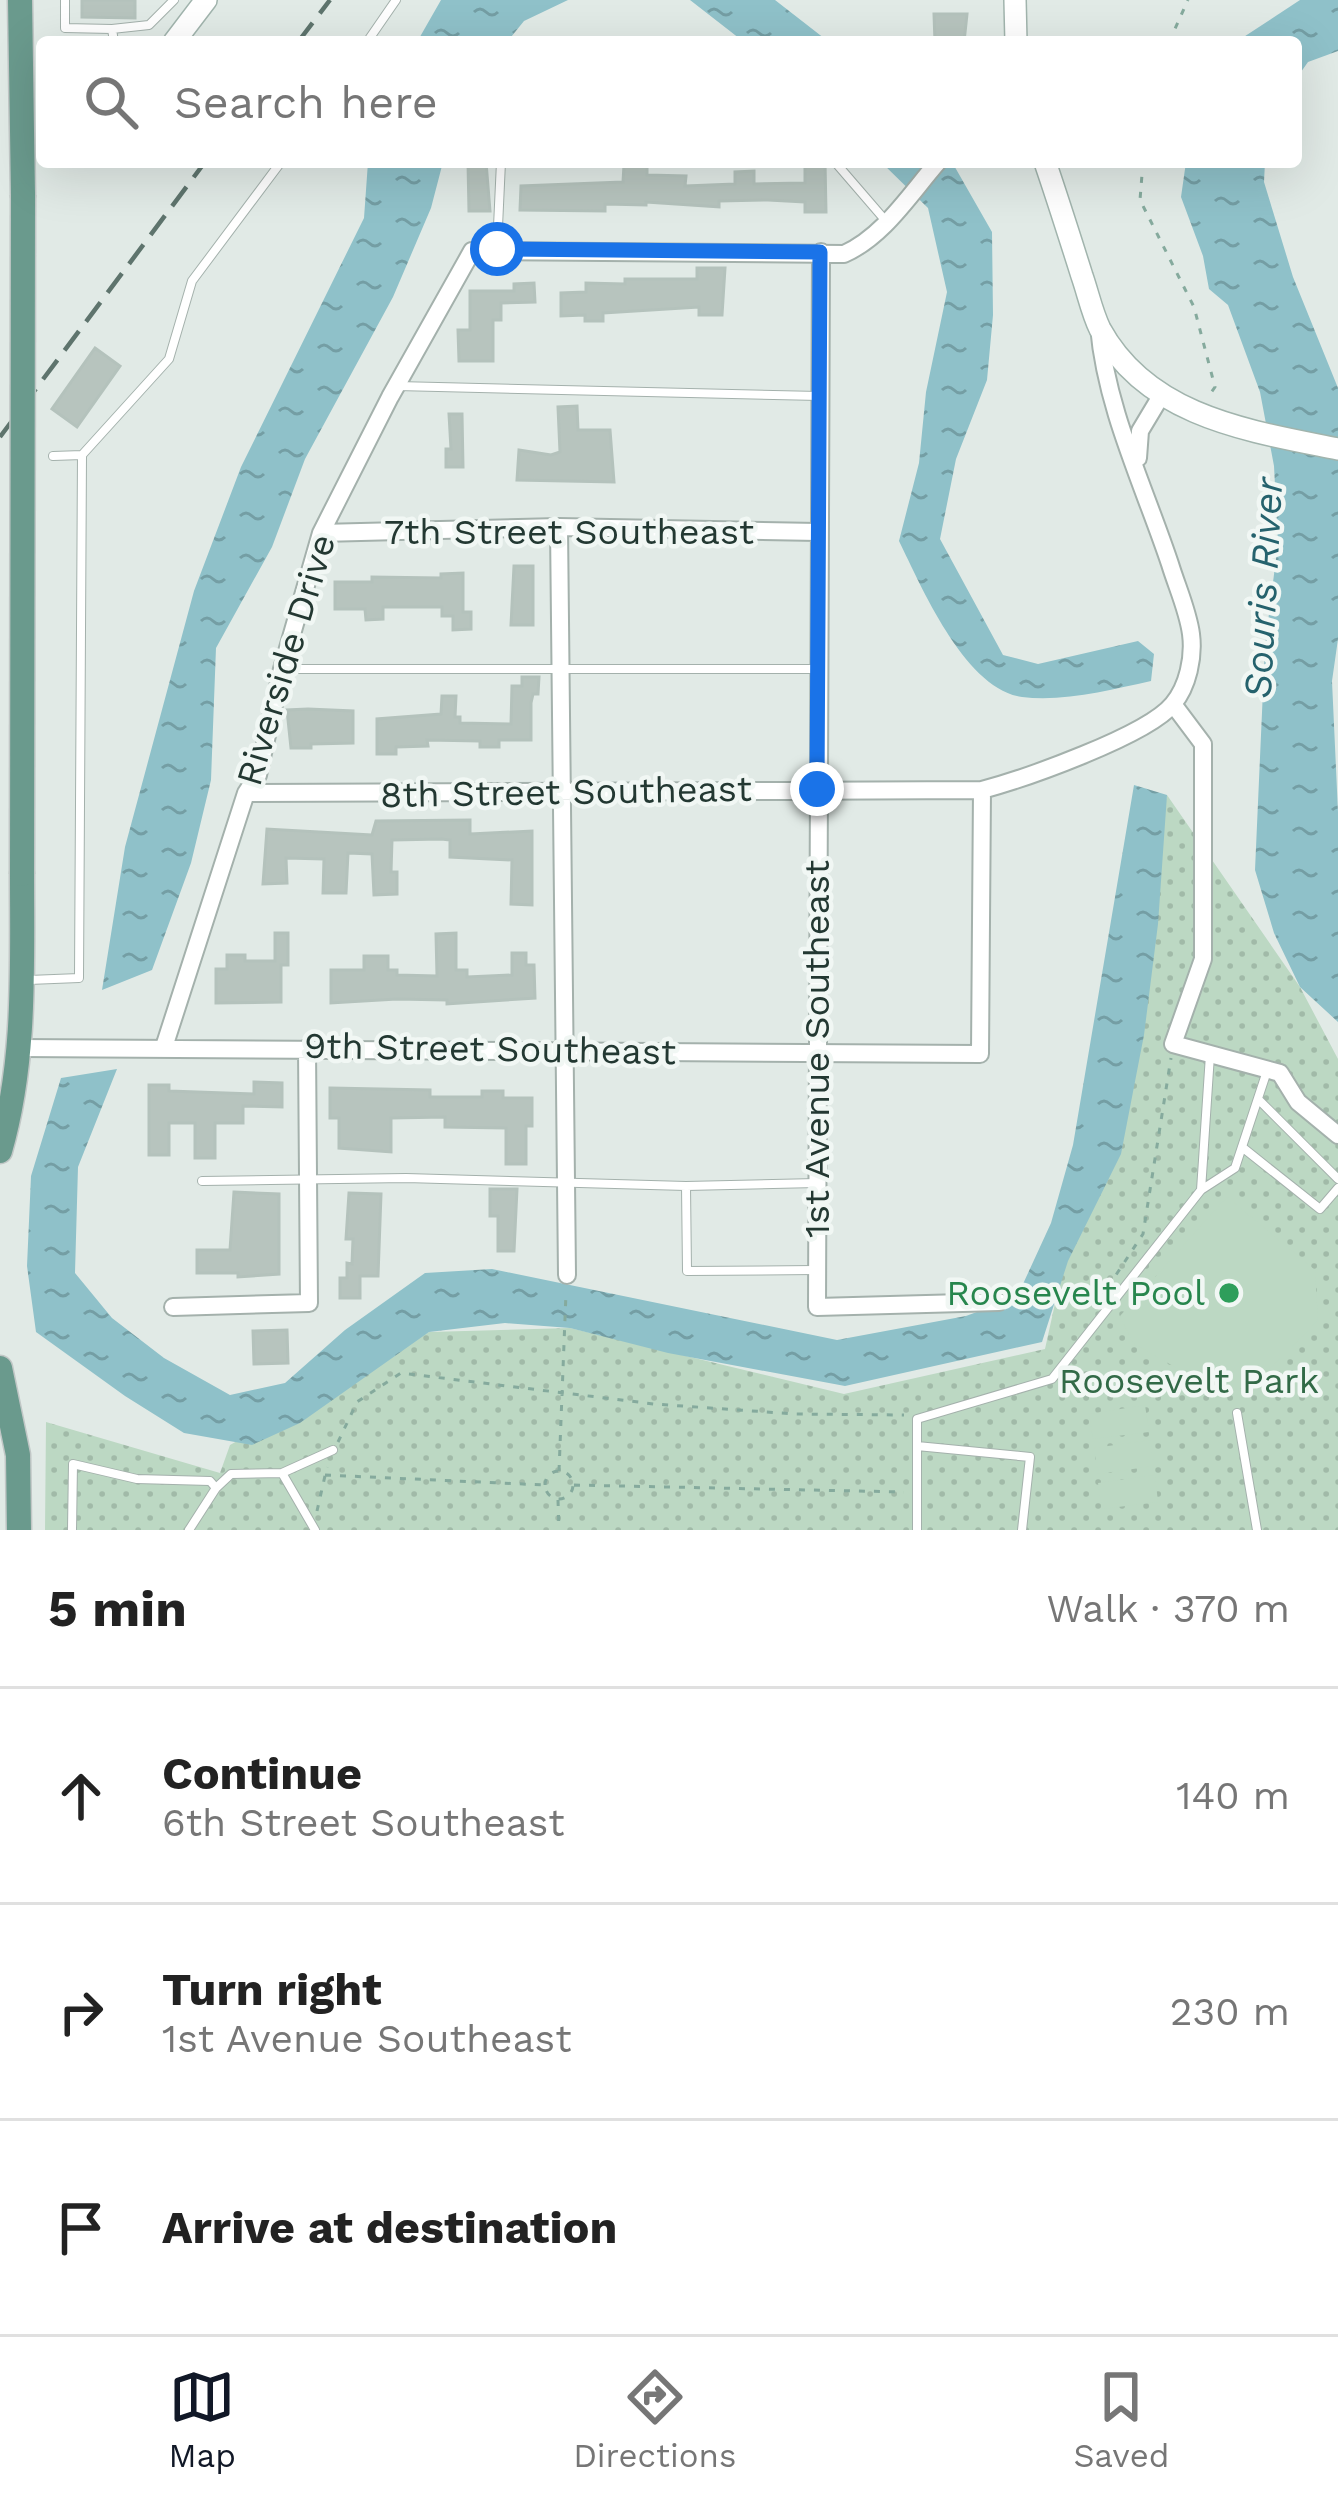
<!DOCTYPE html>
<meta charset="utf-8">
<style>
:root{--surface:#fff;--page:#f6f6f6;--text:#222;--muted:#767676;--line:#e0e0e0;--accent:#111827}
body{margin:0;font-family:"Work Sans",sans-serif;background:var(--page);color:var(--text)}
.stop{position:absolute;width:36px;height:36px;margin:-27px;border:9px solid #1a73e8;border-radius:50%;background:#fff}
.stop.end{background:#1a73e8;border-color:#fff;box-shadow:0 3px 12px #0008}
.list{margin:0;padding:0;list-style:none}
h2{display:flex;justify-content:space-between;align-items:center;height:156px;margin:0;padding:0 48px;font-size:51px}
h2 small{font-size:39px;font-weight:400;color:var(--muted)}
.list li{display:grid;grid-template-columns:78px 1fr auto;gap:36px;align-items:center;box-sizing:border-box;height:216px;padding:0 48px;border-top:3px solid var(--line)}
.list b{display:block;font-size:45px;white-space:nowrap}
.list p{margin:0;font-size:39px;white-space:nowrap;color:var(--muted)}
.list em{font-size:39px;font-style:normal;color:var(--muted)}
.icon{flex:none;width:66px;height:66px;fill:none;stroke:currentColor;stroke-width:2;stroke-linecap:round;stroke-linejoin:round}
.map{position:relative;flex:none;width:1338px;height:1530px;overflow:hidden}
.search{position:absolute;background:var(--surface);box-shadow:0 12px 48px #0002;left:36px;right:36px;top:36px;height:132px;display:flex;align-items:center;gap:30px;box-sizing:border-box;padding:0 42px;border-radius:12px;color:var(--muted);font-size:45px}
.sheet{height:804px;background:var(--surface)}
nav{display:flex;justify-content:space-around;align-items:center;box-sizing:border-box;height:168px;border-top:3px solid var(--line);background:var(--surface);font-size:33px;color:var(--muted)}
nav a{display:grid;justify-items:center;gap:6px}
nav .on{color:var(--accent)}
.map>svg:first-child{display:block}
.grass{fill:url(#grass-dots)}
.garden{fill:#bcd8c3}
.water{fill:url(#water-ripples)}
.building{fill:#b7c4be;stroke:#b4c2bc;stroke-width:3}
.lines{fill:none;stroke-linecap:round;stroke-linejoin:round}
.lane-casing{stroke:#a4b1ac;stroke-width:10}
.street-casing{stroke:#a4b1ac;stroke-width:20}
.secondary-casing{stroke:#a1b4ad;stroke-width:24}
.primary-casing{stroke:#c1c7c6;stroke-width:27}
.path{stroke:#85aa9d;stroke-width:3;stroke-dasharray:6 9;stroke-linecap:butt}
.lane{stroke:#fff;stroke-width:8}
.street{stroke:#fff;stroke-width:16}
.secondary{stroke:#fff;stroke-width:21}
.primary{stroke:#6a9a8d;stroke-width:24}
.rail{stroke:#5e746d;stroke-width:4.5;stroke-dasharray:24 12;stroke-linecap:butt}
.primary-bridge-casing{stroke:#c1c7c6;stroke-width:27;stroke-linecap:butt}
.primary-bridge{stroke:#6a9a8d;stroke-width:24}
.route{stroke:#1a73e8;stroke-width:15}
.leisure-dot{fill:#2e9e5b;stroke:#f1f7f4;stroke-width:4.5}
.labels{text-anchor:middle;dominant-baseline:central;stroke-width:9;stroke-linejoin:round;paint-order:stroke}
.street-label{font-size:36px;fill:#233832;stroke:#f1f7f4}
.leisure-label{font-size:36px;fill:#27864d;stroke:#f1f7f4;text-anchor:end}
.park-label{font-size:36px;fill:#326a47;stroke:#f1f7f4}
.water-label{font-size:39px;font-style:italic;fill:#25626d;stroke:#f1f7f4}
</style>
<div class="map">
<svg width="1338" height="1530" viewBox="0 0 1338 1530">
<defs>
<pattern id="grass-dots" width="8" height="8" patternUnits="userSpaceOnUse" patternTransform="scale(3)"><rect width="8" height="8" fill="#bcd8c3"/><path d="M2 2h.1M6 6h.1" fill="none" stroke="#a1baa8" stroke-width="1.8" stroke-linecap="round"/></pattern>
<pattern id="water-ripples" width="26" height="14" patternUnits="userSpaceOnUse" patternTransform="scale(3)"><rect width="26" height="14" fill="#8fc1c9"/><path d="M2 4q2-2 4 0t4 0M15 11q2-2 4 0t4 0" fill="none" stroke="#749ea4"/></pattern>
</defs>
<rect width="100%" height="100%" fill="#e1eae6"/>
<!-- grass -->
<path class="grass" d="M1167,795L1300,987L1338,1059V1530H45L46,1422L220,1473L230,1445L429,1332L570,1328L844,1394L1045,1349Z"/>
<!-- garden -->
<path class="garden" d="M1227,1197L1315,1270L1318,1320L1251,1388L1215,1390L1133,1343L1120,1316Z
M1145,1405L1149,1432L1093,1439L1089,1414Z
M1150,1440L1154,1466L1098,1474L1094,1448Z
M1155,1475L1158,1502L1102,1509L1098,1483Z"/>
<!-- water -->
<path class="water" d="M441,0H568L524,21L507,42H417Z
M690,0H775L829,42H744Z
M1300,0H1338V51L1308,62L1296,79V42H1236Z
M368,162H443L431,208L393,297L305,459L272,547L216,648L211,780L191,863L152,970L102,990L125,847L194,591L241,467L364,218Z
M881,162H952L992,232L993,315L987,380L956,459L940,539L1003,655L1038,664L1138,641L1154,654L1151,681C1110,690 1064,702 1022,697C965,689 922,588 899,541L919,463L926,392L947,292L928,208Z
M1186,162H1265L1264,182L1293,277L1338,388V639L1332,681L1338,812V1022L1300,987L1274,933L1255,870L1265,645L1278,543L1274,466L1260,392L1228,305L1209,289L1203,256L1181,197Z
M1134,785L1167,795L1158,924L1144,1035L1121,1154L1068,1261L1042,1342L845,1386L668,1353L570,1328L505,1323L429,1332L300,1423L252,1445L184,1433L125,1396L36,1332L27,1266L31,1176L61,1078L117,1069L78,1167L75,1273L112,1318L164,1358L230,1395L285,1383L345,1330L425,1273L492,1269L837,1340L966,1316L1017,1297L1051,1223L1073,1145Z"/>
<!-- building -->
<path class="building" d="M82,0H135V18L82,17Z
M934,14H967L964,42H935Z
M468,162H486L490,211H469Z
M805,162H825L826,212H805V202L768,200L719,201V207L646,202V205L605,204V211L520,210L521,186L623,182L624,165H647V175L686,176L685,186L735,184V172L754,171V184L805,183Z
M697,268H725L722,315H699V307L603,313V321H585V315L561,316V293L586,292V283L625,284V279H697Z
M534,283L535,302L501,303V320H493V361H459L458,330H470V291H514V284Z
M95,348L120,366L77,427L52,409Z
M577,406L578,430H610L614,482L517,480L519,450L551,455L560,452L558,407Z
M449,414H462L463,467H446V449H451Z
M514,566H533V625H511Z
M463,573V612H471V629L453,630V616H442V607H383V619L366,620L365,609H335V582H372V577L441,578V574Z
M522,677H539L538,694H533L531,703V740H499V747H480V741L427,740L428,746L396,747V754H377V719L441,714L442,696H456L455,717H460V723L511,724L512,686H522Z
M308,709L353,711V743L311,744V748H291L287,710Z
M470,820V834L532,831V905L511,904L512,860L450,857V840L441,839L392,840L391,872H397V894L374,895L372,854L348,853L346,893H323L324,859L286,858L287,883L263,884L267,829L372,835L376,821Z
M275,933H288V965H281V1002L216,1003V969H227V955H245V961H275Z
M456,933V970H467V977L512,975V953H526V965H534L535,998L447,1004V1000L397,999L331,1003V970H364V956H388V970H397V975L437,976L436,934Z
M254,1082L282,1083V1107L243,1106V1123H215V1158H195V1123H169V1155H149V1085H169V1091L254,1094Z
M330,1088L430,1090V1097H482V1091H503V1098H532V1126H526V1164H506V1128L445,1127V1117L391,1118V1152L339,1148V1118H330Z
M490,1189H517L514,1251H498V1216H490Z
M234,1192L279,1194V1274L238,1277V1273H197V1250H230Z
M349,1193L381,1194L378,1276H360V1298H340V1278H347V1263L352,1264L353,1239H346Z
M287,1330L288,1363L254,1364L253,1331Z"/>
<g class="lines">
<!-- lane casing -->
<g class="lane-casing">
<path id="lane" d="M65,0V28L112,29L114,42
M112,29L149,25L174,0
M367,42L396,0
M835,162L885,220
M497,248L501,162
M397,386L819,396
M53,456L82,455L169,359L192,281L281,162
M285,669H816
M29,980L79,978L82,455
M1258,1099L1338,1179
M1242,1147L1320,1209L1338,1188
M202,1181L406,1178L686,1186L817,1183
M686,1186L687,1271L816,1270
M1201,1190L1210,1055
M1237,1413L1257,1530
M917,1446L1030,1457L1022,1530
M282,1473L333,1450
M216,1488L231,1474L282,1473L315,1530
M72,1530L73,1464L137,1479L210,1481L216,1488L189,1530
M917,1530V1419L1052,1379L1201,1190L1235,1168L1267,1071"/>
</g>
<!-- street casing -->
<g class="street-casing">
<path id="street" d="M821,252L817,1307L999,1302
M1138,458L1140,431L1161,396
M559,527L567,1275
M321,533L559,527L818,532
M1173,704L1203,744V959L1173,1044L1280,1073L1298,1102L1338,1135
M246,793L982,790C1023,779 1147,736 1173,704C1188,686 1194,657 1191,634C1188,611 1177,587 1170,564C1144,486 1106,409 1099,327
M164,1047L246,793L258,775L282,669L321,533L390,397L472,251L844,254C884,236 910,194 938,162
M19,1048L980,1054L982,790
M173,1307L309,1303L307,1048"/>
</g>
<!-- secondary casing -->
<g class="secondary-casing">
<path id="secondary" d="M1015,0L1016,42
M174,42L206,0
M1045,162C1058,200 1070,238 1082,276C1088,293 1092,313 1100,329C1148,417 1249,431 1338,449"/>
</g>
<!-- primary casing -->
<g class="primary-casing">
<path id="primary" d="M20,0L23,195
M0,1151C26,1061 22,967 22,874
M0,1368L18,1455L19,1530"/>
</g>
<!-- path -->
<path class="path" d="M1169,42L1188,0
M1143,162L1140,200L1194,307L1215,387L1208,397
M1108,1287L1143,1234L1171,1058
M338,1442L357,1402L401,1373L654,1404L795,1414L904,1415
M559,1471L566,1293
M545 1485a14 14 0 1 1 28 0a14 14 0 1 1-28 0Z
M325,1475L545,1485
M574,1485L904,1492
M558,1500L559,1530
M317,1511L327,1467"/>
<!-- lane -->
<use href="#lane" class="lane"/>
<!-- street -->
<use href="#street" class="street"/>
<!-- secondary -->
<use href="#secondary" class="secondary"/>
<!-- primary -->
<use href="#primary" class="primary"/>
<!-- rail -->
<path class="rail" d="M298,42L330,0
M0,437L205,162"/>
<!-- primary-bridge casing -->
<g class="primary-bridge-casing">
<path id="primary-bridge" d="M22,874L23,195"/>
</g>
<!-- primary-bridge -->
<use href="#primary-bridge" class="primary-bridge"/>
</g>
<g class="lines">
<!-- route -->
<path class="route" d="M497,249L820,252L817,789"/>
</g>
<!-- markers -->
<circle class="leisure-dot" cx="1229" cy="1293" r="12"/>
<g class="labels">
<!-- street labels -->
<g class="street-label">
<text x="569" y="532">7th Street Southeast</text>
<text transform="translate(286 660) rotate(-73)">Riverside Drive</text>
<text transform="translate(566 792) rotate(-1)">8th Street Southeast</text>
<text transform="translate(490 1049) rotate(1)">9th Street Southeast</text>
<text transform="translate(817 1049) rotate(-90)">1st Avenue Southeast</text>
</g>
<!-- leisure labels -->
<g class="leisure-label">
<text x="1205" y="1293">Roosevelt Pool</text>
</g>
<!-- park labels -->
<g class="park-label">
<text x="1189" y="1381">Roosevelt Park</text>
</g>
<!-- water labels -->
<g class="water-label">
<text transform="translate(1263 588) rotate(-87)">Souris River</text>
</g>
</g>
</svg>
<div class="stop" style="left:497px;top:249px"></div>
<div class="stop end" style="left:817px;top:789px"></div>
<div class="search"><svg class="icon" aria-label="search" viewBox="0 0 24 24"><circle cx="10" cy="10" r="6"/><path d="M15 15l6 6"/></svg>Search here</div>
</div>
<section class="sheet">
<h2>5 min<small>Walk · 370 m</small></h2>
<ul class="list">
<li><svg class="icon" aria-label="ahead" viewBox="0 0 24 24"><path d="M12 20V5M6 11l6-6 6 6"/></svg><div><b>Continue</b><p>6th Street Southeast</p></div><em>140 m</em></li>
<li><svg class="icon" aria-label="right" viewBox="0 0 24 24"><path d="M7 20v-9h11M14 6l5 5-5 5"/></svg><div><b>Turn right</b><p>1st Avenue Southeast</p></div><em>230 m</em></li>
<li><svg class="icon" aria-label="arrive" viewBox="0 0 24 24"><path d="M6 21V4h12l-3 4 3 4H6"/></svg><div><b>Arrive at destination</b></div></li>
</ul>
</section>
<nav>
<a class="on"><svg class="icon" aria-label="map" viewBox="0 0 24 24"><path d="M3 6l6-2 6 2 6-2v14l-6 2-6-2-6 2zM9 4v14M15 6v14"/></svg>Map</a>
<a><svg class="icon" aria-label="directions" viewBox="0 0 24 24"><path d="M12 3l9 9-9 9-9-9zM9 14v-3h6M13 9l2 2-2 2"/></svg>Directions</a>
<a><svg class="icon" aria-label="saved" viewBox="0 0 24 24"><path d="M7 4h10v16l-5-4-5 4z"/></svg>Saved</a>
</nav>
